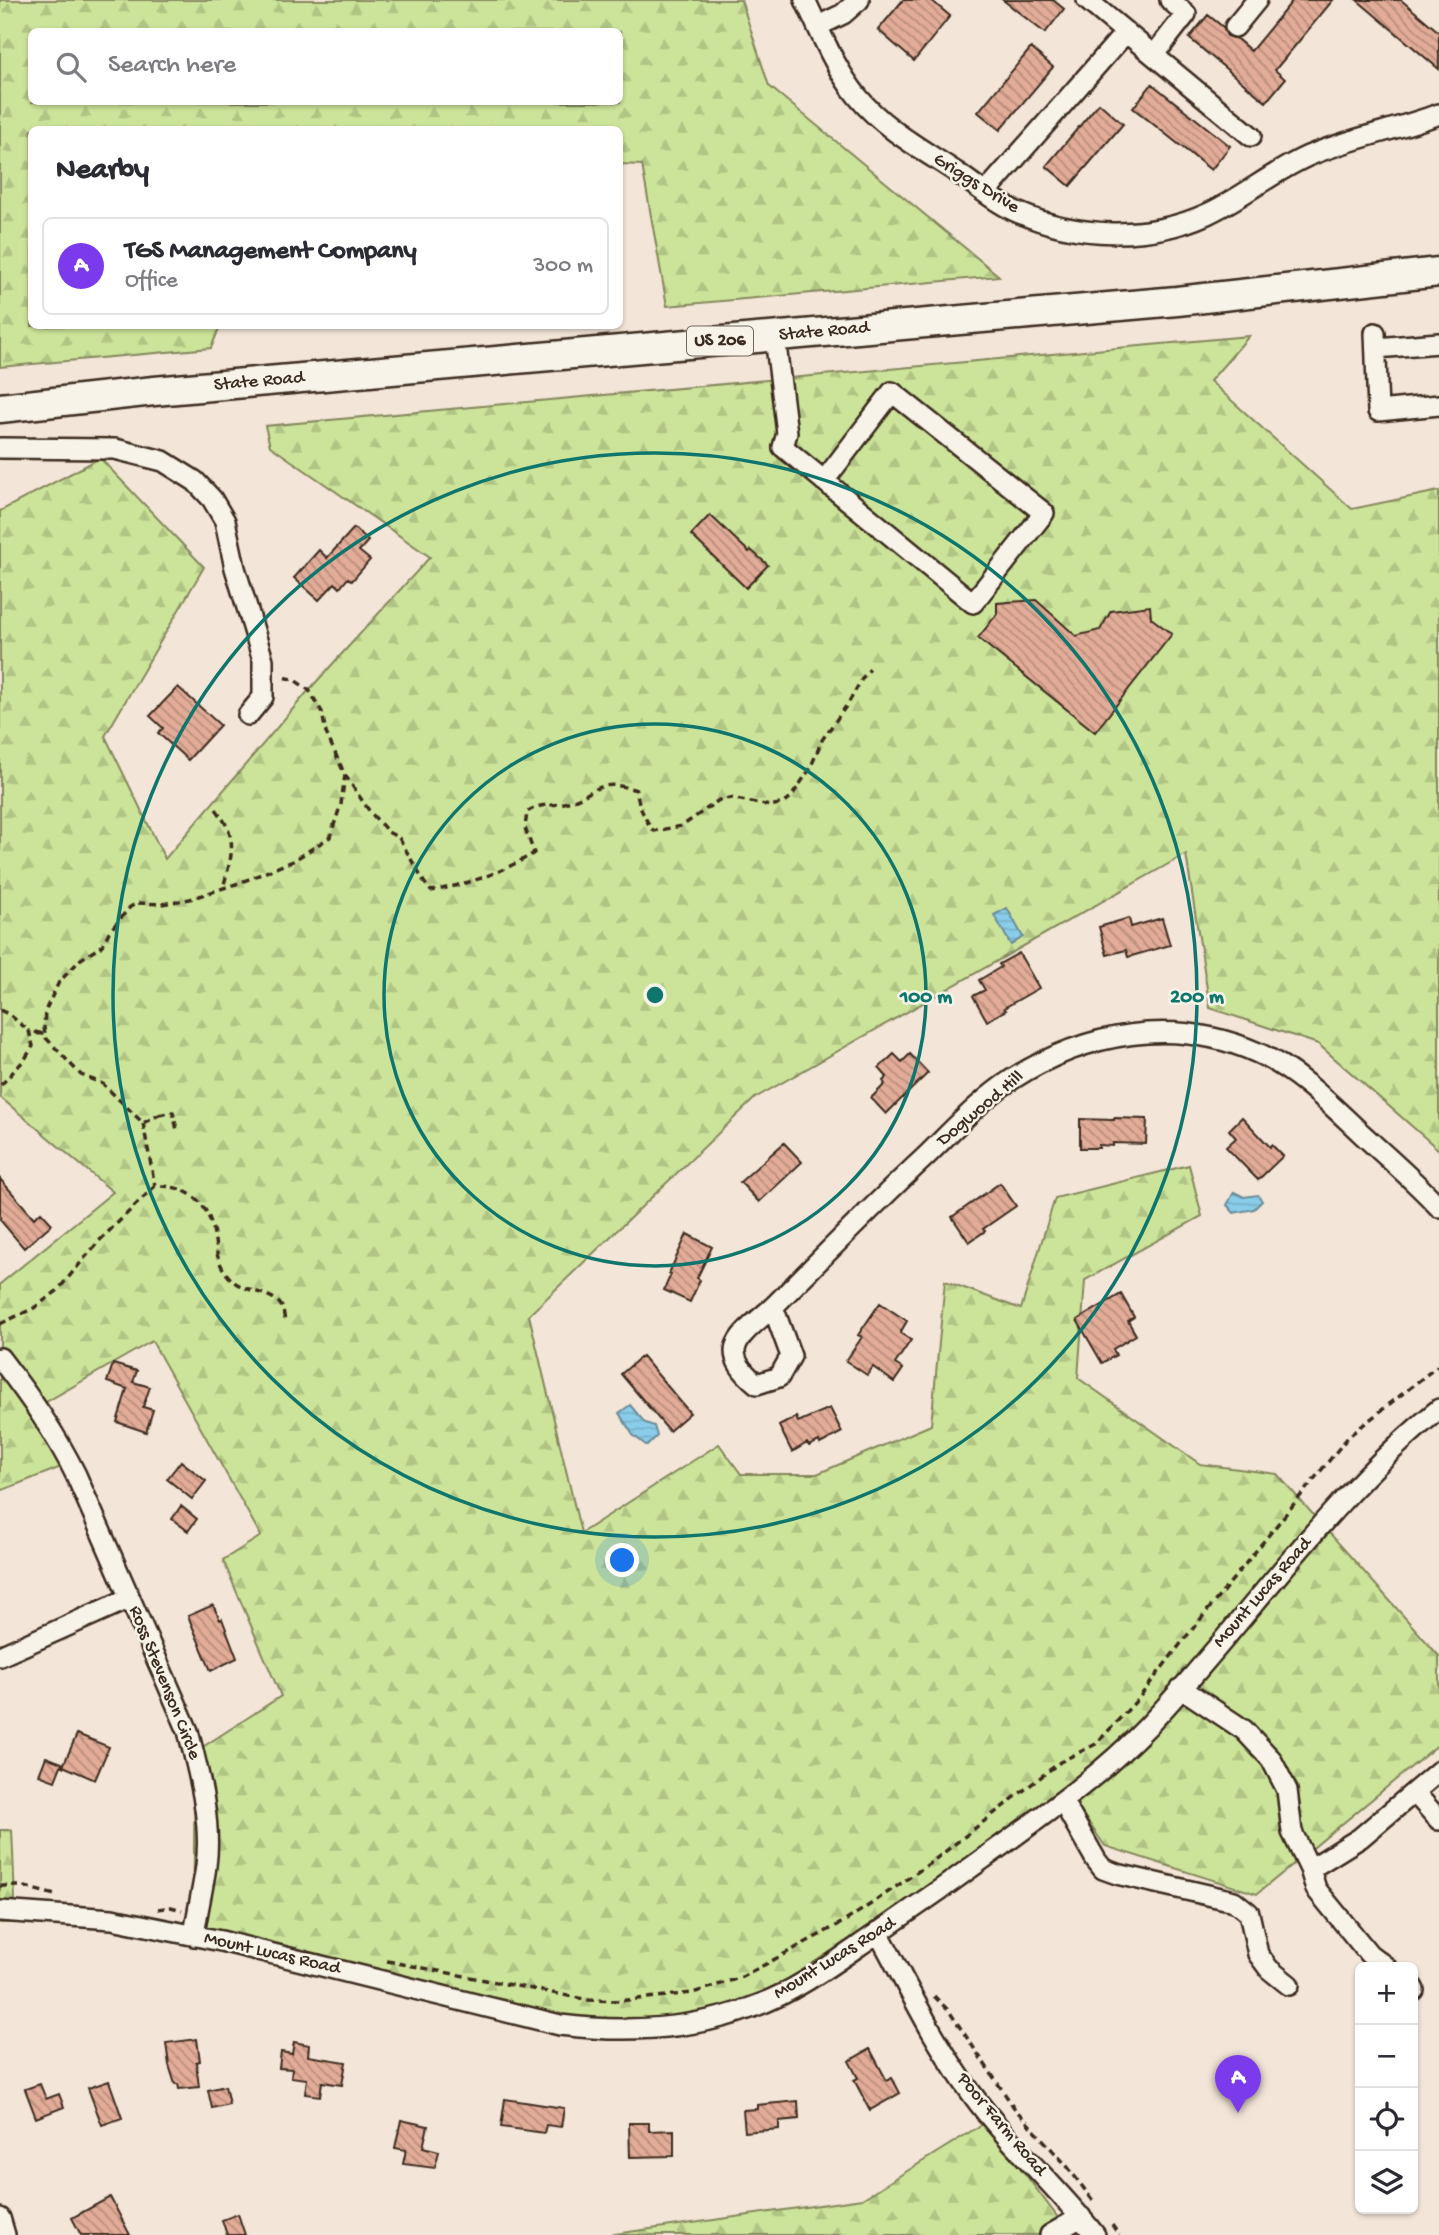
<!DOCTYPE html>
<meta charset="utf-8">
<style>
:root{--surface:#fff;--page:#f7f7f7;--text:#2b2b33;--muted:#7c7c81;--line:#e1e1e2;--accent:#7c3aed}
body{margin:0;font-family:"Gochi Hand",sans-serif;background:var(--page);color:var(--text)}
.controls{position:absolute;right:21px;bottom:21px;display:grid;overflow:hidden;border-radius:10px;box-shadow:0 2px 5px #0004}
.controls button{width:63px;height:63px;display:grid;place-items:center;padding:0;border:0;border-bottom:2px solid var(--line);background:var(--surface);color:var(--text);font:35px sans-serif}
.you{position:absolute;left:623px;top:1561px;width:24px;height:24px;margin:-18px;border:5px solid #fff;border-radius:50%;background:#1a73e8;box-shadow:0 0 0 10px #1a73e833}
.badge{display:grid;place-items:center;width:46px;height:46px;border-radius:50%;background:var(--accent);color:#fff;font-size:23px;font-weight:700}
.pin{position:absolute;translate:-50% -58px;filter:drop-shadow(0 2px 4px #0008)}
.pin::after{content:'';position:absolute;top:37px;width:24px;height:21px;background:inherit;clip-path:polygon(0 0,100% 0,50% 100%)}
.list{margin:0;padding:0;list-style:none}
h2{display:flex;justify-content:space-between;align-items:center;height:91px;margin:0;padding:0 28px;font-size:30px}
h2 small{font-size:23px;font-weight:400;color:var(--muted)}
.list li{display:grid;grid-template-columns:46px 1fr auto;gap:21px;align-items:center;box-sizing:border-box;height:98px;margin:0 14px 14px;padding:0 14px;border:2px solid var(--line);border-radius:10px}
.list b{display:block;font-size:26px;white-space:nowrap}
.list p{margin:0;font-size:23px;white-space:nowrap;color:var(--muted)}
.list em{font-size:23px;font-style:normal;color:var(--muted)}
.icon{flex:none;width:38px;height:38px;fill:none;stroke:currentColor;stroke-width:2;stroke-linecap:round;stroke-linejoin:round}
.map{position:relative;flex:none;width:1439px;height:2235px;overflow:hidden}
.search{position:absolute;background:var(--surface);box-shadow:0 2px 5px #0004;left:28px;top:28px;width:595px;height:77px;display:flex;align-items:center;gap:18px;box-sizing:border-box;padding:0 24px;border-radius:10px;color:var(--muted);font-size:26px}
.panel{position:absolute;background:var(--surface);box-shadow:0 2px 5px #0004;left:28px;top:126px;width:595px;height:203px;border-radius:10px}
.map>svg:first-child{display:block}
.forest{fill:url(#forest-firs);stroke:#84875c;stroke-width:2;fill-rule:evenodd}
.water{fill:url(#water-rules);stroke:#6a8c98;stroke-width:2}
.building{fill:url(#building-back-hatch);stroke:#3b2a1e;stroke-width:2}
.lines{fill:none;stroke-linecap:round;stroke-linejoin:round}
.minor-casing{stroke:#3b2a1e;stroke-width:24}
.highway-casing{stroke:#3b2a1e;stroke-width:33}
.path{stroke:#3b2a1e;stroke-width:3.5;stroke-dasharray:7 5;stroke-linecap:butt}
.minor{stroke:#f7f3e8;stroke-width:19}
.highway{stroke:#f7f3e8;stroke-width:28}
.ring{fill:none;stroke:#0f766e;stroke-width:3.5}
.labels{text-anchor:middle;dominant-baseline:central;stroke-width:5;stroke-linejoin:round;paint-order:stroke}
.shield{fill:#f7f3e8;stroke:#73665b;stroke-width:2}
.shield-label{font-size:18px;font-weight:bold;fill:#3b2a1e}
.street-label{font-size:19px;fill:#3b2a1e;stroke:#f7f3e8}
.centre{fill:#0f766e;stroke:#f7f3e8;stroke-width:3.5}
.ring-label{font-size:21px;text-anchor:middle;font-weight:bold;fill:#0f766e;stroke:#f7f3e8;stroke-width:5;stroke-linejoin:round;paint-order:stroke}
</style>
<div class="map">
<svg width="1439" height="2235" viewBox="0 0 1439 2235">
<defs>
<pattern id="forest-firs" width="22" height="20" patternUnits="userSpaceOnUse" patternTransform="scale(1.75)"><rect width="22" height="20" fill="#cce49a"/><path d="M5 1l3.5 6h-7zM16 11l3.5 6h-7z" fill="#b0c484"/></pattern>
<pattern id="water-rules" width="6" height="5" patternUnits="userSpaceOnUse" patternTransform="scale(1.75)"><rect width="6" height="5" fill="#89cdea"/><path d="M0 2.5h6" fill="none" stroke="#77b0c8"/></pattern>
<pattern id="building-back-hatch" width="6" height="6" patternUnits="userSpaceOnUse" patternTransform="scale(1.75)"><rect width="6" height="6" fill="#e2ac98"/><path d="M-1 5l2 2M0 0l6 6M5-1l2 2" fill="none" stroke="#b88c7b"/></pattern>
</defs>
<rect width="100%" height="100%" fill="#f3e5d8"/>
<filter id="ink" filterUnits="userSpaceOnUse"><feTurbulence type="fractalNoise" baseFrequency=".0143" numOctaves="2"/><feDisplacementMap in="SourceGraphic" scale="14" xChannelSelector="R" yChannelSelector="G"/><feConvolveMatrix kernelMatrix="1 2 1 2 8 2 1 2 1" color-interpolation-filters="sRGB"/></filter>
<g filter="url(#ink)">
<!-- forest -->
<path class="forest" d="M0,0H741L769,86L999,276L667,306L642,165L620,164V130H32V326H220L211,348L0,367ZM32,32H620V102H32Z
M1249,336L1210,381L1352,509L1439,491V1150L1318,1044L1210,1008L1186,854L755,1098L529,1315L581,1533L719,1444L741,1474H817L931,1425L945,1281L1021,1309L1055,1198L1189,1165L1202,1216L1085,1280L1078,1378L1200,1464L1277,1474L1439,1656V1744L1257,1894L1105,1846L1068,1793L749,2006L623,2030L193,1946L195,1752L281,1696L223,1560L261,1536L152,1341L41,1405L69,1464L0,1491V1284L113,1192L0,1097V511L100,458L204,567L105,736L165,859L309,690L430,557L270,446L265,426Z
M0,1830H12L16,1923H0Z
M986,2122L1071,2235H608L862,2199Z"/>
<!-- water -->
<path class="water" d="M1007,908L1023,937L1011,945L994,915Z
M1234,1192L1244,1197L1258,1195L1262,1201L1254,1209L1234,1213L1227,1205Z
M630,1405L645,1423L654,1426L657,1436L647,1446L633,1435L619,1413Z"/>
<!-- building -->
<path class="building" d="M903,0H931L950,16L914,61L878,30Z
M1003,0H1053L1064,9L1045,33Z
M1293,0H1333L1275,70L1285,79L1266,102L1189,38L1208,15L1223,27L1227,36L1237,39L1251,51Z
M1357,0H1401L1439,32V69Z
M1031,48L1053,67L1000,130L978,112Z
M1152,84L1230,146L1211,170L1133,108Z
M1099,103L1123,124L1070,186L1046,166Z
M710,515L749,552L751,550L768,565L746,588L691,535Z
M354,528L368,541L359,551L370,560L352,581L348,578L340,588L335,583L319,600L294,578L319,550L327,558Z
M1036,600L1076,636L1100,630L1111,611L1150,606L1151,618L1172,634L1095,732L978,638L997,614V603Z
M178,687L220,725L188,760L158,733L163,728L150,716Z
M1129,918L1131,927L1162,918L1170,945L1128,957L1126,950L1107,955L1099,927Z
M1019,953L1039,988L1004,1008L1006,1010L987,1021L973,996L985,990L979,980L1001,967L999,964Z
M894,1054L902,1062L910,1054L928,1073L886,1114L871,1098L885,1084L883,1081L887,1077L879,1068Z
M1242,1117L1270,1147L1272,1145L1283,1156L1258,1180L1226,1147L1236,1138L1229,1130Z
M1114,1118L1147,1119L1146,1144L1113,1143V1146L1099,1145V1148H1080V1119L1114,1120Z
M784,1143L802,1162L759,1202L740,1182Z
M0,1179L34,1218L41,1212L52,1224L24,1248L0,1220Z
M1000,1183L1016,1206L983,1229L985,1231L969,1242L952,1217Z
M687,1234L712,1247L697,1278L700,1280L690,1302L664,1290L671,1274L669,1273Z
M1121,1294L1134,1317L1128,1321L1136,1335L1113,1349L1116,1355L1102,1363L1077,1320Z
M880,1303L907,1321L900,1333L911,1340L895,1364L903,1369L894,1382L873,1367L867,1375L846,1361L862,1337L858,1335Z
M642,1356L690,1413L669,1431L621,1374Z
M113,1364L137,1371L133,1382L150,1387L143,1407L153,1410L146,1432L117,1422L127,1389L107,1382Z
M830,1408L842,1432L820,1444L819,1441L809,1446L807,1443L792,1452L779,1426L796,1417L798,1422Z
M181,1461L206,1481L192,1499L167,1479Z
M181,1506L197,1519L188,1531L172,1519Z
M213,1605L220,1620L222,1619L237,1658L211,1671L188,1616Z
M77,1734L109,1747L95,1780L63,1766Z
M46,1757L62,1763L55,1781L39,1775Z
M197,2039L200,2061L196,2062L199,2087L179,2089L178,2084H175L169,2065L166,2043Z
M294,2042L309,2045L308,2056L346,2062L342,2085L322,2082L320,2096L305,2094L307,2079L291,2077L292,2069L279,2068L281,2052L292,2054Z
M870,2049L887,2081L892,2078L900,2093L870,2110L854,2080L858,2078L849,2061Z
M109,2081L122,2118L102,2125L88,2088Z
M40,2084L46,2099L59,2094L64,2107L36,2118L25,2089Z
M225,2086L229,2104L212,2108L208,2090Z
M505,2099L564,2108L561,2127L546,2125L544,2133L501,2127Z
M798,2101L799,2119L779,2121V2129L745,2132L743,2110L757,2109V2105Z
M401,2120L428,2126L423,2147L439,2151L435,2168L403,2164L406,2150L395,2148Z
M629,2123H649V2131L674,2130V2156L630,2157Z
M110,2197L130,2235H81L72,2218Z
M238,2214L245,2235H227L222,2220Z"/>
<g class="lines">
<!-- minor casing -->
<g class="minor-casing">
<path id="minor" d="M805,0C821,33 835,69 858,97C885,130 925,151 959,174C978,187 996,203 1017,212C1076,238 1148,241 1207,214C1242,198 1272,172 1308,156C1351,138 1396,130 1439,114
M1087,0L1251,136
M818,26L843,14L859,0
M1235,27L1257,0
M1154,55L1186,14L1170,0
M986,192L1126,32
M1375,333L1378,411L1439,405
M775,337L787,433L783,447L973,603L1044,513L892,392L824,481
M1376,348L1439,343
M0,448L115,449L163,461L195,481L212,499L225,521L235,568L263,660V697L248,715
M773,1307C823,1257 872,1206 924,1158C952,1131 979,1101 1011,1080C1085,1032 1175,1016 1258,1053C1298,1071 1330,1104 1362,1134C1388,1158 1415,1181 1439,1207
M773,1307L791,1356L779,1377L757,1384C714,1349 742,1335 773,1307Z
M0,1358C29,1396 55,1432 76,1475L188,1731C199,1774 212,1821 206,1866C203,1889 197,1912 194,1936
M0,1656L130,1598
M1181,1688L1244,1730L1271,1759L1287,1790L1292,1832L1310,1869L1360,1838L1439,1771
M1414,1792L1439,1820
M1063,1802L1096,1860L1103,1869L1117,1874L1234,1901L1249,1913L1258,1954L1269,1969L1289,1985
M1310,1869L1316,1889L1369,1954L1386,1967
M0,1911L112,1919L221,1941L560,2025C625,2033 690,2031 753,2007C800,1990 840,1958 882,1930C923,1902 964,1873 1005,1843C1055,1807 1105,1771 1148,1726C1246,1622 1327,1500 1439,1409
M878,1932C908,1987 935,2044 972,2094C1009,2145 1057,2186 1095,2235
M1413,1988L1414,1990
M0,2218L5,2235
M1050,2235L1081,2217"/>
</g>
<!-- highway casing -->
<g class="highway-casing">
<path id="highway" d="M0,408L154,391L1177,301L1439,272"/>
</g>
<!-- path -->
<path class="path" d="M345,775L370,812L388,832L399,838L424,882L431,891C466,885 504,872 534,853L525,828L527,812C542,802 549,807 564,803C598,794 595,777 636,790C639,806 644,819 654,831L682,826L719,800L731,798L770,806L784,803L791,797L810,769L822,740L849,702L863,677L870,669
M216,809C239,839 232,854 223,888
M0,1010L10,1015L29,1031
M1,1085L25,1059L33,1046L29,1031L45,1034L29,1033
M161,1114L143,1123L103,1084L81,1075L46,1038L44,1028L45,1011L59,982L81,959L102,946L109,932L130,907L138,903L162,904L190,899L239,883L293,861L330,837L341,804L345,775L326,733L322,712L309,690L293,679L281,677
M159,1115L173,1112L177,1130
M143,1123L155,1186
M0,1324L34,1308L57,1291L99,1241L155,1186C180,1185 201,1195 210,1220C219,1243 211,1258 231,1279C244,1293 274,1291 282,1307C284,1311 284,1318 285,1322
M0,1886H21L55,1895
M158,1909L171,1907L182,1910
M387,1961L589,2000L619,2001L693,1993L742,1977L845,1921L874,1902L933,1861L1060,1762L1096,1744L1138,1699L1182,1642L1349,1436L1439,1365
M934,1996L949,2011L1015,2109L1067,2166L1094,2202
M1112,2225L1119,2235"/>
<!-- minor -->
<use href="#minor" class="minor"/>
<!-- highway -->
<use href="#highway" class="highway"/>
</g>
</g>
<!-- distance rings -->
<g class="ring">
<circle cx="655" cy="995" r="271"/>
<circle cx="655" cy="995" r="542"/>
</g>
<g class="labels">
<!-- shield labels -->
<rect class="shield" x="687" y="326.5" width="66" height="29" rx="5"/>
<g class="shield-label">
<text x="720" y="341">US 206</text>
</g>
<!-- street labels -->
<g class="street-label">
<text transform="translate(976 184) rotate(32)">Griggs Drive</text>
<text transform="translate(824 332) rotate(-5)">State Road</text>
<text transform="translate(259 382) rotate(-5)">State Road</text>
<text transform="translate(981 1109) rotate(-40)">Dogwood Hill</text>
<text transform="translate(1263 1593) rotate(-49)">Mount Lucas Road</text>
<text transform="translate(164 1683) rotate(68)">Ross Stevenson Circle</text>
<text transform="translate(272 1954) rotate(13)">Mount Lucas Road</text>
<text transform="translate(835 1959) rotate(-32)">Mount Lucas Road</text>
<text transform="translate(1001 2125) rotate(50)">Poor Farm Road</text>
</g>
</g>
<circle cx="655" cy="995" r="10" class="centre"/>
<g class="ring-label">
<text x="926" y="1002">100 m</text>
<text x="1197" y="1002">200 m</text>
</g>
</svg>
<div class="controls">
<button>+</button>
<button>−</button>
<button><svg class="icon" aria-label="locate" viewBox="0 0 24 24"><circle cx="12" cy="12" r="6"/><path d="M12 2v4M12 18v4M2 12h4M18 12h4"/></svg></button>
<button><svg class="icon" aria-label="layers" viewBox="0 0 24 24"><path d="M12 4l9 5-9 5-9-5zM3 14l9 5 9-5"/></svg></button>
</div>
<div class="you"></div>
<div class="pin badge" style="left:1238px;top:2113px">A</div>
<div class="search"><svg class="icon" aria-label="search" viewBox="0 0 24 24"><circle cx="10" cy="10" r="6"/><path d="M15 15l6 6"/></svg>Search here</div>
<section class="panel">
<h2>Nearby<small></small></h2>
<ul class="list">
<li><span class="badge">A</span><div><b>TGS Management Company</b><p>Office</p></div><em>300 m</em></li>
</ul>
</section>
</div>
